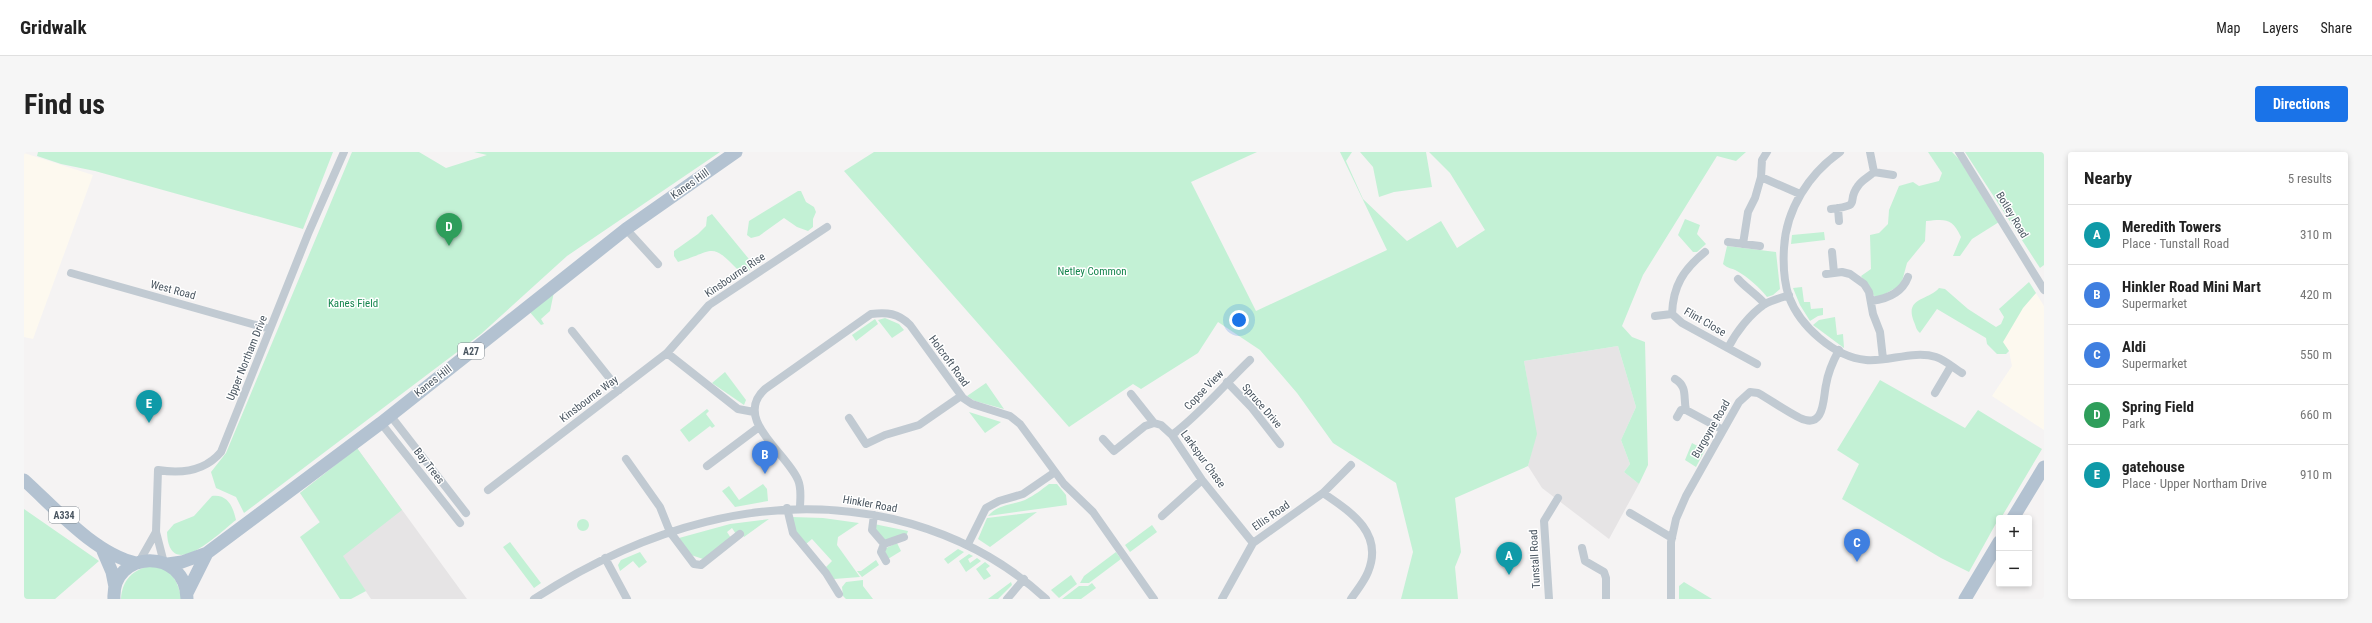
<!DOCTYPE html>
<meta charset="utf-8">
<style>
:root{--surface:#fff;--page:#f6f6f6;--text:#222;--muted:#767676;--line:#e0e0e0;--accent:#1a73e8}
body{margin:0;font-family:"Roboto Condensed",sans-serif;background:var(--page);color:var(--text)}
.controls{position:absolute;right:12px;bottom:12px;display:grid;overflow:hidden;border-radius:4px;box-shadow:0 2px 6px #0003}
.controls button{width:36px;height:36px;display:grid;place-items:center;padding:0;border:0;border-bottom:1px solid var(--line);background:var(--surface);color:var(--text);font:20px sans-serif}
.you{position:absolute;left:1215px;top:168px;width:14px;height:14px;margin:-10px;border:3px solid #fff;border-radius:50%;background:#1a73e8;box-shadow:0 0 0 6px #1a73e833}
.badge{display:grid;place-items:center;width:26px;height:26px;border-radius:50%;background:var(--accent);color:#fff;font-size:13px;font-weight:700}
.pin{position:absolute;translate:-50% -33px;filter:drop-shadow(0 1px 2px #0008)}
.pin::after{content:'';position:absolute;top:21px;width:14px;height:12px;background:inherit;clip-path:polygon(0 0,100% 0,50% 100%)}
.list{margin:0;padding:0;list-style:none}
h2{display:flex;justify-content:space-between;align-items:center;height:52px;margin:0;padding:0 16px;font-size:17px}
h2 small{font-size:13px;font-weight:400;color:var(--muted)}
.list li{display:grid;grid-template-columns:26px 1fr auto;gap:12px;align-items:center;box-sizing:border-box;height:60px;padding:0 16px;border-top:1px solid var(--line)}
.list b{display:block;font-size:15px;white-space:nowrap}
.list p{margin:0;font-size:13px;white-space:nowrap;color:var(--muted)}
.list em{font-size:13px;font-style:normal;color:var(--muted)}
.map{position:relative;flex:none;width:2020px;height:447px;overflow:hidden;border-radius:4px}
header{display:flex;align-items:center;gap:24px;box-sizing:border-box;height:56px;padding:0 20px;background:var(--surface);border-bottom:1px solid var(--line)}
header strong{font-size:19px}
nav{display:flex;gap:22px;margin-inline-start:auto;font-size:14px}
.intro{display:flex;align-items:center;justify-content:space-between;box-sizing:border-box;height:96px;padding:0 24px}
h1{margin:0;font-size:28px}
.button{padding:10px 18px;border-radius:4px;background:var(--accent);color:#fff;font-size:14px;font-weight:700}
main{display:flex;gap:24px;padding:0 24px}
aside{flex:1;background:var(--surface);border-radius:4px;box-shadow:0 2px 6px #0003}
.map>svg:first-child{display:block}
.commercial{fill:#fdf9ef}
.education{fill:#e6e4e5}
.green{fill:#c3f1d5}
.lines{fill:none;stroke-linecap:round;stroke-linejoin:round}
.street{stroke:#c1cad2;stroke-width:8}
.primary{stroke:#b3c2d1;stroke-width:13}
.labels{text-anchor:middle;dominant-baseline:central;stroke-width:3;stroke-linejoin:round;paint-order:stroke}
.shield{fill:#fff;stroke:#808990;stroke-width:1}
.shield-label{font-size:10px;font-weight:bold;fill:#4a5661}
.street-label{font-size:11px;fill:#4a5661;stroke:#fff}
.park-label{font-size:11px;fill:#17864f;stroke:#fff}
</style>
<header>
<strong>Gridwalk</strong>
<nav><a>Map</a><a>Layers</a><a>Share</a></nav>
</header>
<div class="intro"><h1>Find us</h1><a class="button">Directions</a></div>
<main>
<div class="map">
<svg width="2020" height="447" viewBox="0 0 2020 447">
<rect width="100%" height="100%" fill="#f5f3f3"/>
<!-- commercial -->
<path class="commercial" d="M0,1L69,23L9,187L0,185Z
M2012,141L2020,154V278L1968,244L1988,214L1985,199L1974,184Z"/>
<!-- education -->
<path class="education" d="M1594,194L1612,255L1597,288L1606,312L1600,320L1615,332L1585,387L1518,336L1504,314L1512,282L1500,209Z
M333,296L443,447H347L276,341Z"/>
<!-- green -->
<path class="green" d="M14,0H309L279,77L71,19L37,12L13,4Z
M328,0H395L422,16L463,3L450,0H696L543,104L457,182L220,361L212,345L192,336L187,320L202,301Z
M850,0H1233L1167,30L1232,159L1363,98L1316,0H1328L1322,9L1339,47L1383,89L1417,69L1433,96L1461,78L1426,21L1405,0H1722L1712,9L1693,4L1619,123L1598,174L1608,185L1621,190L1624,313L1615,332L1600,320L1606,312L1597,288L1612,255L1594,194L1500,209L1513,282L1504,314L1431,346L1437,400L1431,415L1434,447H1377L1389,400L1372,331L1309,291L1273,241L1236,198L1194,170L1174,201L1117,237L1109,232L1045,275L820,19Z
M1336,0H1402L1408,35L1370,40L1355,45L1349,15Z
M1904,0H1928L1935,7L1975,70L1948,87L1936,104H1929L1937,85C1928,66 1922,67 1902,69L1901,89L1883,111L1877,133L1859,143L1851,145L1837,124L1847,117L1846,83L1855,81L1864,72L1865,58L1875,34L1889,30L1895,34L1915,29L1918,21Z
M1941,0H2020V113L2016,116Z
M774,39H777L782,50L790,55L792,60L789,67V75L784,79L773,75L760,66L735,84L727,86L723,83L725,69Z
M688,62L729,112L725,119L718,122C686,89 693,98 654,110L650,104V99L674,82L682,74L683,65Z
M1661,67L1676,73L1673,82L1682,92L1673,100H1669L1654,83Z
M1800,80L1801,88L1767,92L1768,83Z
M1703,94L1752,100L1756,137L1749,143L1743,145C1735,135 1725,126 1713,119C1708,116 1704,117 1699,112Z
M2005,130L2012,141L1999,156L1979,190L1985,199L1982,202H1973L1963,192L1962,186L1913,157L1896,181C1892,178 1892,174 1890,170C1880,145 1904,149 1915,136L1921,137L1944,157L1972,175L1977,172L1980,165L1975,157Z
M1778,135L1780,150H1786L1787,157L1799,156V163L1794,164L1786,169L1776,153L1769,136Z
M530,140L526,159L517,167L520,172L517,173L504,158Z
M1811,165L1813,183L1819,182L1820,196L1789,173L1795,168Z
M861,166L875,172L880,178L868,186L854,168Z
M851,167L854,172L832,189L828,183Z
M701,220L722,248L720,253L688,231Z
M1856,228L1941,276L1954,258L2018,297L1977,366H1975L1945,420L1917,406L1818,347L1835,312L1813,298Z
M962,231L980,257L951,249L943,244Z
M683,257L685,259L682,262L691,274L688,276L686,274L665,290L656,278Z
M945,260L977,270L961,281Z
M1668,291L1681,298L1672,315L1661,308Z
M333,296L378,358L319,404L342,439L327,447H316L276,385L296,370L276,341Z
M739,332L743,337L744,349L711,355L698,339L705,334L715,348Z
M1025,332H1033L1042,343L1043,353L964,364C974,352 988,353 1001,348C1011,343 1017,338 1025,332Z
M188,344C204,342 209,355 212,368C195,381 145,432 143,380L150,372L170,364Z
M0,357L75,409L31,447H0Z
M1013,360L966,395L954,387L963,366Z
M768,365L799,366L835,371L814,385L813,393L836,425L810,427L802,415L808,409L788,387L782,392L772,382Z
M745,367L720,385L716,380L712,382L708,376L703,380L707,386L679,407L667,403L655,386L706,372Z
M553 373a6 6 0 1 1 12 0a6 6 0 1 1-12 0Z
M850,372L884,379L883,382L862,389L852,380Z
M1128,373L1133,380L1106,400L1101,393Z
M486,390L517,431L510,436L479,395Z
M873,391L877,399L864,407L860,397Z
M934,397L940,400L924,412L920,407Z
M616,400L623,410L615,416L609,409L596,419L594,413L597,408Z
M1092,400L1097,407L1065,431H1056L1060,424Z
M945,402L949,404L944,407L946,411L953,406L957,409L942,420L935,409Z
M852,408L855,413L838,425L833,419H837Z
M961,410L966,414L962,417L967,424L960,428L952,417Z
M127,414C149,417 153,428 158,447H97C98,428 109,417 127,414Z
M1047,423L1053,432L1035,446L1027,438Z
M839,428V434L849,447H822L819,444L818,435L822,430Z
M987,430L988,433L974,447H964Z
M1660,430L1688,447H1655V434Z
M1068,431L1072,436L1057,447H1038L1055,434H1064Z"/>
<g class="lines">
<!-- street -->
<path class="street" d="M1816,0C1785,22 1762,57 1760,96C1759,112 1760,130 1765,145C1776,174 1810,205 1842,208C1864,210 1890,198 1912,205C1921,208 1930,216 1938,221
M1935,0L2020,138
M1850,20L1869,23
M1737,25L1776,42
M1814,56L1815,69
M1807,57C1840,53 1821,51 1834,34C1838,28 1845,25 1850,20L1846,0
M602,77L634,112
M1704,90L1736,94
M1719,92L1724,60L1731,46L1737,25L1738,8L1743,0
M1681,100C1659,118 1649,134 1648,162L1658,171L1733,212
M1808,100L1810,121
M47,121L246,177
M1802,122L1818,120L1826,122L1840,132L1845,140L1849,162L1856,180L1859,207
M1714,127C1722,136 1732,142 1741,152
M1847,149C1863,147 1878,141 1884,125
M1631,164L1648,162
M548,179L595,238
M1704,196C1712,180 1726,162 1741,152C1748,148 1757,146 1765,143
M643,201L714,257L730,260
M1651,227C1664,235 1659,245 1662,258H1657L1653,265
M1203,230L1228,256L1256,292
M1911,241L1927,214
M1107,242L1130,271L1137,273L1148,283L1178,328L1229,391
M1662,258L1699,278
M366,263L442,361
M825,266L842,292L861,283L895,273L937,244
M357,271L436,371
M1148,283C1177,261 1200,233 1226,208
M1079,287L1090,299L1121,274L1130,271
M602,307L636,355L646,380L670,412L677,413L716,382
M683,314L735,275
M464,338L643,201L685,153L803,75
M1299,341C1327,360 1360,381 1344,420C1340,430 1333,438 1327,447
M763,356L769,381L802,421L815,442
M776,356C776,347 778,337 774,328C763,301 708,267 741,237L847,162C863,160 874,161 886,173L939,246L948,252L986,264L996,272L1040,332L1069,360L1130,447
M1606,361L1648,386
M850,363L848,378L860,392L880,385
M1138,364L1178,328
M860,392L857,400L862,409
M944,392L962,356L975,349L999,342L1031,320
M1558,396L1561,409L1580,420L1582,426V447
M581,406L603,447
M115,410L132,380
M140,411L132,380L134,318C158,322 181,319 197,300L284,82L320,0
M510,447C618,377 741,338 869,367C927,381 978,406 1022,447
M983,447L1000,427
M1198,447L1229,391L1299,341L1327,313
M1525,447L1520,369L1534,346
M1647,447V390L1652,367L1662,344L1715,250L1726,240L1734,241C1748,249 1762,259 1776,266C1801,278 1799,246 1802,233C1804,220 1809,209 1815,198"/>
<!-- primary -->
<path class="primary" d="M0,328C31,356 71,402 112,411
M1989,366L2020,315
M79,399L88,420L91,435
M144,412L158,410L183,401L357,271L602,77L712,0
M163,441L183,401
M90,447C87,398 162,394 163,447
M1941,447L1975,390"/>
</g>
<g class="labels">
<!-- shield labels -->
<g class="shield">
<rect x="434" y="191" width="26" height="16" rx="3"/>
<rect x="25" y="355" width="30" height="16" rx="3"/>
</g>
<g class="shield-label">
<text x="447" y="199">A27</text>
<text x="40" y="363">A334</text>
</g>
<!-- street labels -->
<g class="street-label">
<text transform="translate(666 32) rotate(-35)">Kanes Hill</text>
<text transform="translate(1988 63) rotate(59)">Botley Road</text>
<text transform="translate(711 123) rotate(-34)">Kinsbourne Rise</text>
<text transform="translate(149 138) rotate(15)">West Road</text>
<text transform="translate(1681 170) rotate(30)">Flint Close</text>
<text transform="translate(223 206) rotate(-68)">Upper Northam Drive</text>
<text transform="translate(925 209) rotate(54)">Holcroft Road</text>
<text transform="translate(409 229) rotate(-38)">Kanes Hill</text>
<text transform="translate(1180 238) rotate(-46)">Copse View</text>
<text transform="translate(565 247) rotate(-37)">Kinsbourne Way</text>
<text transform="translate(1238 254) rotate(49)">Spruce Drive</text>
<text transform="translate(1687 277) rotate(-60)">Burgoyne Road</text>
<text transform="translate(1179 307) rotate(54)">Larkspur Chase</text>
<text transform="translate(405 314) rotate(52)">Bay Trees</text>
<text transform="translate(846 352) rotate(10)">Hinkler Road</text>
<text transform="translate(1247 364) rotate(-35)">Ellis Road</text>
<text transform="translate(1511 407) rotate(-93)">Tunstall Road</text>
</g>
<!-- park labels -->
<g class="park-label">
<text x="1068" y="119">Netley Common</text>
<text x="329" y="151">Kanes Field</text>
</g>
</g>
</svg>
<div class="controls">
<button>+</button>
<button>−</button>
</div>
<div class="you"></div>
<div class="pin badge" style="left:1485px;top:423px;background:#0f9aa8">A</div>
<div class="pin badge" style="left:741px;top:322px;background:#3f7fe0">B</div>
<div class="pin badge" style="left:1833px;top:410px;background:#3f7fe0">C</div>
<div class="pin badge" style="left:425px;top:94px;background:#2e9e5b">D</div>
<div class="pin badge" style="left:125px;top:271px;background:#0f9aa8">E</div>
</div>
<aside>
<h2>Nearby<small>5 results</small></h2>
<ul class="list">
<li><span class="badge" style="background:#0f9aa8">A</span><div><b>Meredith Towers</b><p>Place · Tunstall Road</p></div><em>310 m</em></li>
<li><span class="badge" style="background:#3f7fe0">B</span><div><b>Hinkler Road Mini Mart</b><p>Supermarket</p></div><em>420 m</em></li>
<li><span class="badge" style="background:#3f7fe0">C</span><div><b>Aldi</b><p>Supermarket</p></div><em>550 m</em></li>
<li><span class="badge" style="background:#2e9e5b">D</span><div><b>Spring Field</b><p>Park</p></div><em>660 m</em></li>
<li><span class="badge" style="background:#0f9aa8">E</span><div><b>gatehouse</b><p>Place · Upper Northam Drive</p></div><em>910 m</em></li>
</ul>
</aside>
</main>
